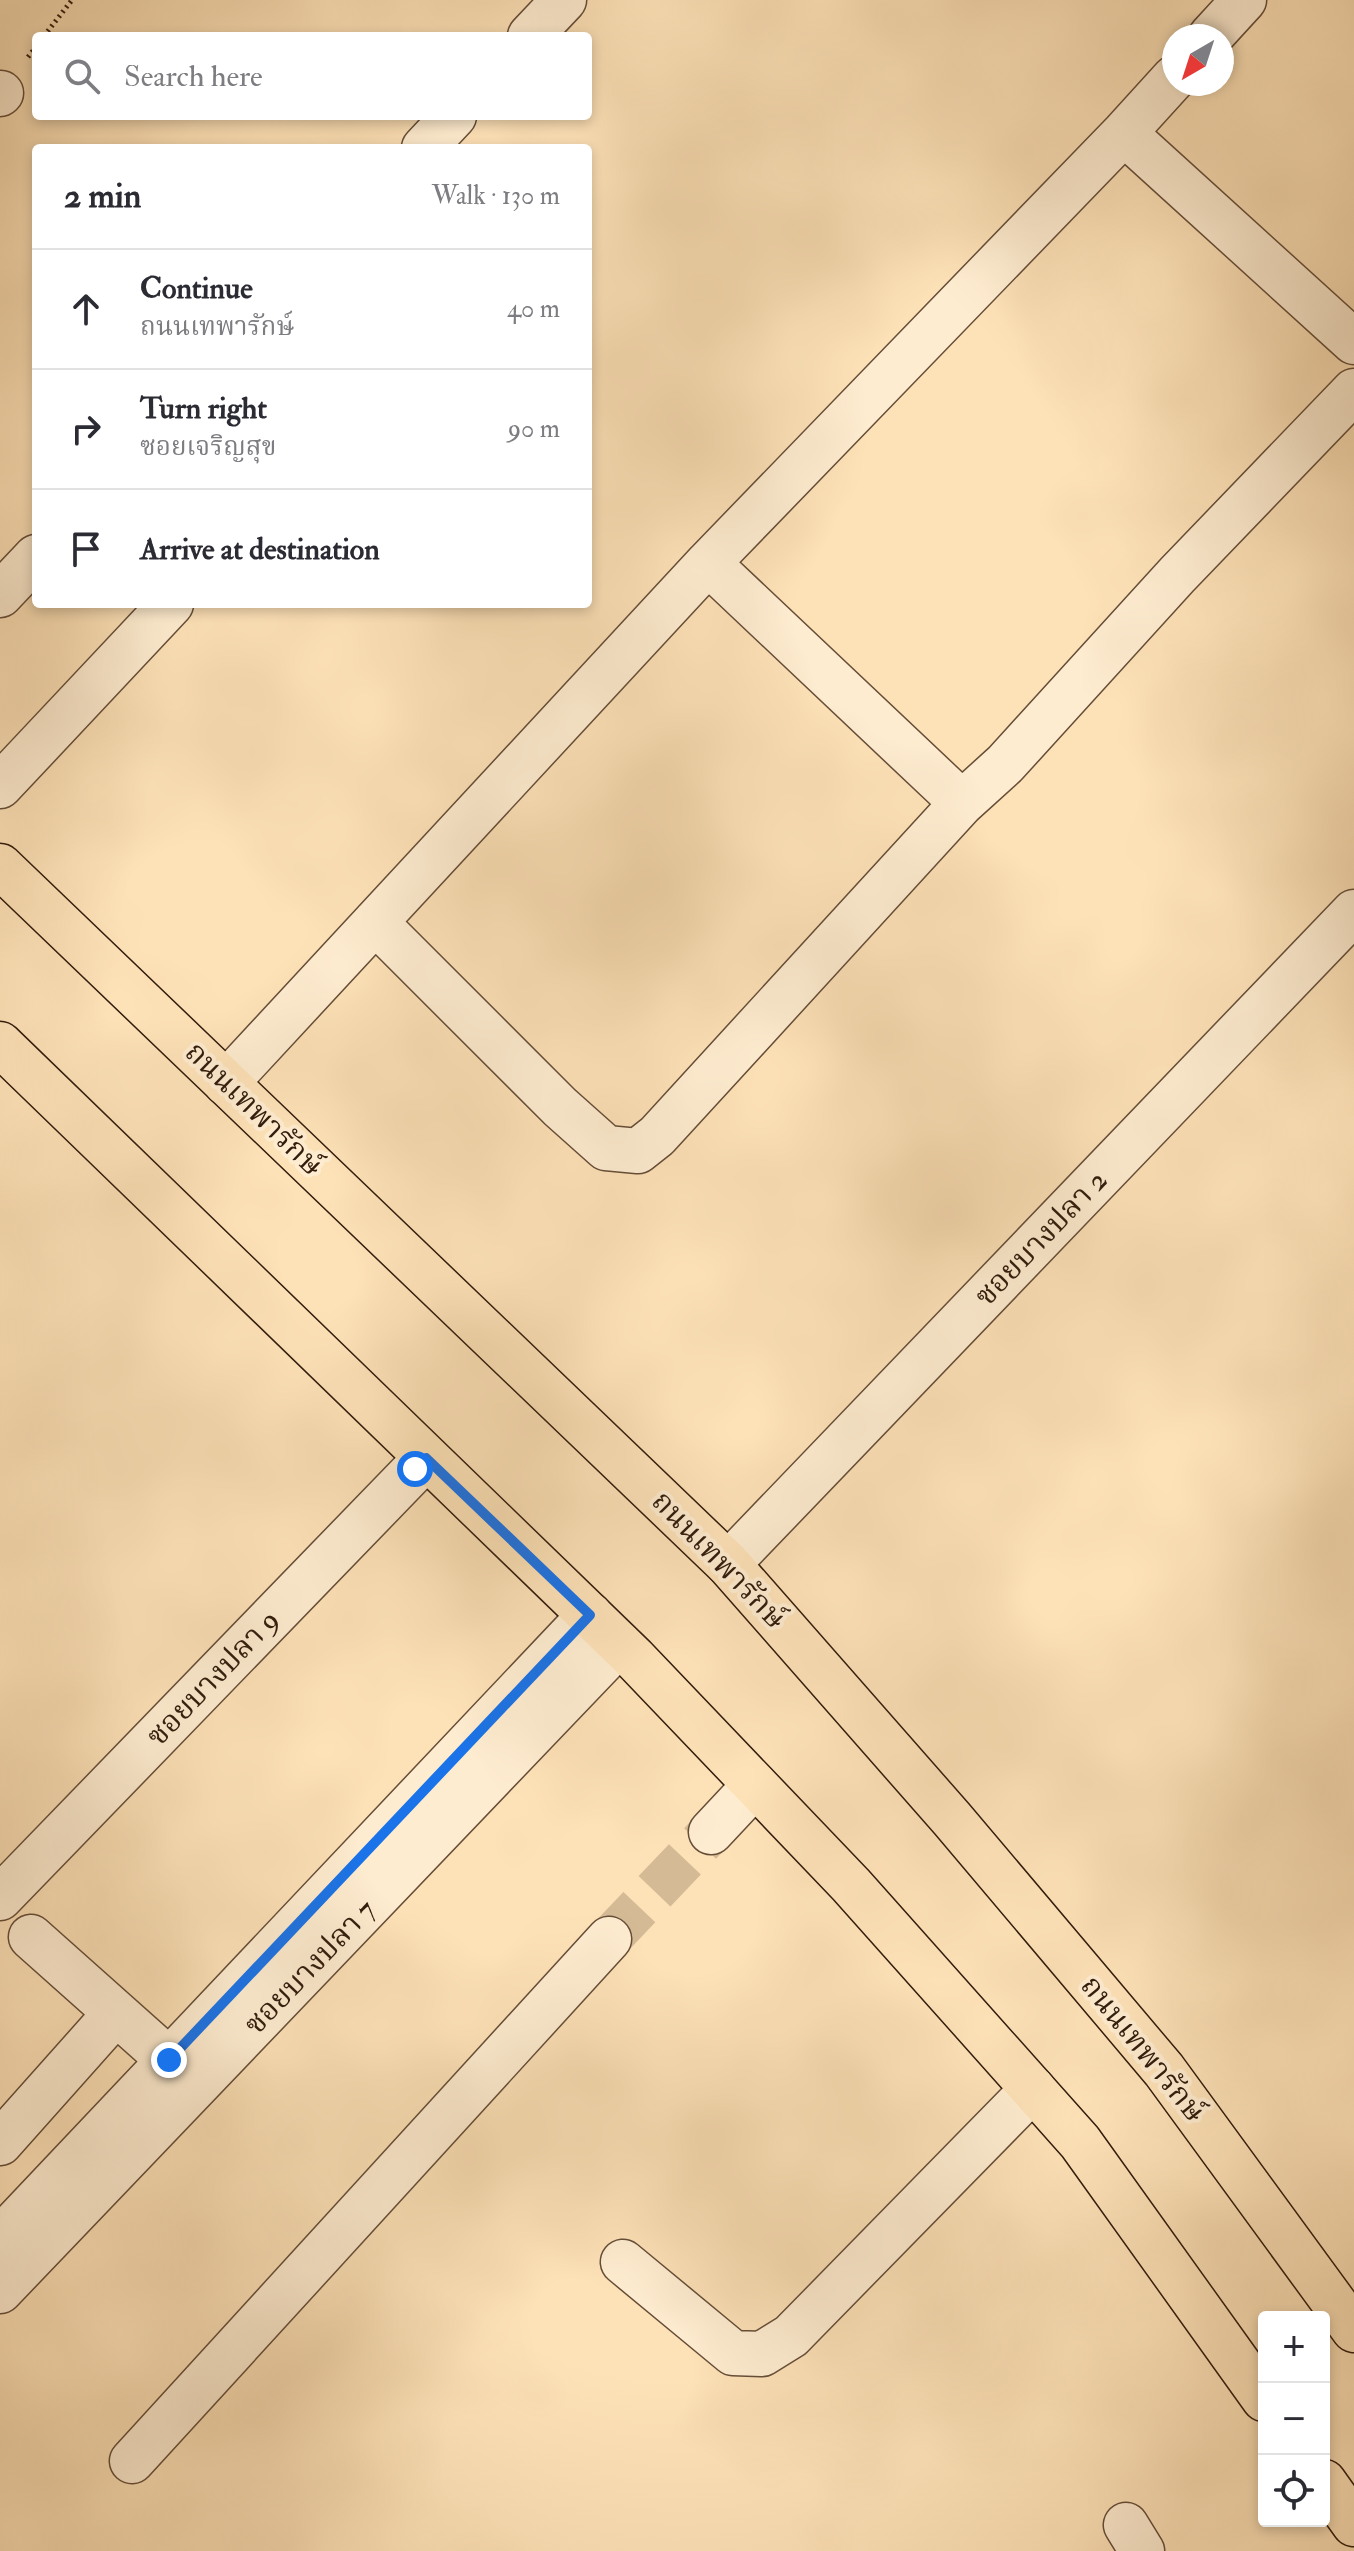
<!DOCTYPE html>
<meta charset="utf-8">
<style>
:root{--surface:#fff;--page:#f7f7f7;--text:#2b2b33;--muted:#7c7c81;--line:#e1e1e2}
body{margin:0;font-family:"IM FELL Double Pica","Noto Serif Thai",serif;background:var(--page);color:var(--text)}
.controls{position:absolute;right:24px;bottom:24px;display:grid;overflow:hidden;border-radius:8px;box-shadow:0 4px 12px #0003}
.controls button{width:72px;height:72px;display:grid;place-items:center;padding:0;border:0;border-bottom:2px solid var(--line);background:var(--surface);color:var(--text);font:40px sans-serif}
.compass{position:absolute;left:1162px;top:24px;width:72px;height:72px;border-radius:50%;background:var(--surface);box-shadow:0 4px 12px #0003;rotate:219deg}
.stop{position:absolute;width:24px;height:24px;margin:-18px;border:6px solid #1a73e8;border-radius:50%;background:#fff}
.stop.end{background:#1a73e8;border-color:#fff;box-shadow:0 2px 8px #0008}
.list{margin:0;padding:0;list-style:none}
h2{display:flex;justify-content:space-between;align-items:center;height:104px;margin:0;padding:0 32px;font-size:34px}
h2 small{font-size:26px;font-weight:400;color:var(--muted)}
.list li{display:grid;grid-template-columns:52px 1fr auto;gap:24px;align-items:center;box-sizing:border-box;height:120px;padding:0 32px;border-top:2px solid var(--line)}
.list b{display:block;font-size:30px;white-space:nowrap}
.list p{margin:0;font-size:26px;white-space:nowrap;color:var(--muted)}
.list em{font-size:26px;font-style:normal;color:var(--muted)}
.icon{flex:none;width:44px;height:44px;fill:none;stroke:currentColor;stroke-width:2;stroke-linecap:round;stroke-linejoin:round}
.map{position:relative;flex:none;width:1354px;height:2551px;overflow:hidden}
.search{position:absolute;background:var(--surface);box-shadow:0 4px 12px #0003;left:32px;top:32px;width:560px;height:88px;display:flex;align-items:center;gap:20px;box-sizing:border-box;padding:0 28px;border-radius:8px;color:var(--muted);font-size:30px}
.panel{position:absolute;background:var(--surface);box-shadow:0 4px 12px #0003;left:32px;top:144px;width:560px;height:464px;border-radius:8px}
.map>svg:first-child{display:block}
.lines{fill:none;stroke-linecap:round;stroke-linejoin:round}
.minor-tunnel{stroke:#d4ba95;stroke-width:44;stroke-dasharray:44 22;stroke-linecap:butt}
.minor-casing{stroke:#654d38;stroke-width:47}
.major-casing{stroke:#321c0d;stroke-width:47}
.path{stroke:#321c0d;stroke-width:5;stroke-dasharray:2 4;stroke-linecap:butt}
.minor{stroke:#feecd0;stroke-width:44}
.major{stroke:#fde1b7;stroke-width:44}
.route{stroke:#1a73e8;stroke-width:10}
.labels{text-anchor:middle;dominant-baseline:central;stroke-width:8;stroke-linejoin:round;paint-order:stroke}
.street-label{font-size:30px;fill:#321c0d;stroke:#feecd0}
</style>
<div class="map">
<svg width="1354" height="2551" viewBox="0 0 1354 2551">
<rect width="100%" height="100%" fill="#fde1b7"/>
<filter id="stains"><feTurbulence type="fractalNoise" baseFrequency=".0025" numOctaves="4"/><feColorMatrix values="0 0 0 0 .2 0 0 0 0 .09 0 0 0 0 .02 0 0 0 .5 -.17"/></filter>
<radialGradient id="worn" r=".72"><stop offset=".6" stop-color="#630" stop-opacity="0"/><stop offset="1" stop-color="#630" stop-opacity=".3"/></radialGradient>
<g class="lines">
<!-- minor-tunnel -->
<path class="minor-tunnel" d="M609,1939L711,1832"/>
<!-- minor casing -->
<g class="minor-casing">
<path id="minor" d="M530,36L564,0
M1211,36L1244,0
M0,94L1,93
M1124,133L1354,342
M424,148L454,116
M708,563L1124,133L1174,78
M0,595L36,557
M0,786L171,604
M375,922L560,1107L606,1148L638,1151L657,1136L962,803
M226,1083L708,563L962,803L1005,764L1177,575L1354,391
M728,1564L1354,912
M711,1832L755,1785
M0,1898L426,1458
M31,1937L169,2060
M0,2143L115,2014
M0,2239L590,1615
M623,2262L733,2353L762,2354L791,2336L1033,2089
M0,2291L619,1644
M132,2461L609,1939
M1126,2525L1142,2551"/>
</g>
<!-- major casing -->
<g class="major-casing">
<path id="major" d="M0,866L728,1564L952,1819L1164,2070L1354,2330
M0,1044L634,1658L851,1885L1080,2142L1264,2399
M1324,2482L1354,2524"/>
</g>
<!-- path -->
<path class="path" d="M44,36L72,0
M28,57L36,47"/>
<!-- minor -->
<use href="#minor" class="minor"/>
<!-- major -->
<use href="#major" class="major"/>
</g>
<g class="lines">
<!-- route -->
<path class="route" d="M169,2060L590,1615L426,1458L415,1469"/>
</g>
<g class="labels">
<!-- street labels -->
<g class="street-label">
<text transform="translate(254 1109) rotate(44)">ถนนเทพารักษ์</text>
<text transform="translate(1041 1238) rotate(-46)">ซอยบางปลา 2</text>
<text transform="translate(719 1560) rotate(46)">ถนนเทพารักษ์</text>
<text transform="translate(213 1678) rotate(-46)">ซอยบางปลา 9</text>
<text transform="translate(310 1967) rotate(-46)">ซอยบางปลา 7</text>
<text transform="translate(1143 2049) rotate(51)">ถนนเทพารักษ์</text>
</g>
</g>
<rect width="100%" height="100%" filter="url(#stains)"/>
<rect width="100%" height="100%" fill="url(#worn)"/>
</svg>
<div class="controls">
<button>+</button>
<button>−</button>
<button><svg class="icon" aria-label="locate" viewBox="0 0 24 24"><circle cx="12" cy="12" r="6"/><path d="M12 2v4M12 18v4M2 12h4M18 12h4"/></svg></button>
</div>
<svg class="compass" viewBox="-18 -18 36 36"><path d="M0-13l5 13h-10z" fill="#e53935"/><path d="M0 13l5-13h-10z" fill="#7c7c81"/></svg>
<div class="stop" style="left:415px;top:1469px"></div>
<div class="stop end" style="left:169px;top:2060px"></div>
<div class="search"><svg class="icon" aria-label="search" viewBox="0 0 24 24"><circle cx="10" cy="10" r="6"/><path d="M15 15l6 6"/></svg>Search here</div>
<section class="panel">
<h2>2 min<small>Walk · 130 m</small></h2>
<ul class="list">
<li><svg class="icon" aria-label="ahead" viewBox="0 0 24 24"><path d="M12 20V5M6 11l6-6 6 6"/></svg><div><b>Continue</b><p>ถนนเทพารักษ์</p></div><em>40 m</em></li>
<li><svg class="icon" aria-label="right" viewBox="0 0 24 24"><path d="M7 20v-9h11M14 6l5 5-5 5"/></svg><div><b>Turn right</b><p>ซอยเจริญสุข</p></div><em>90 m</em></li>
<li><svg class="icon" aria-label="arrive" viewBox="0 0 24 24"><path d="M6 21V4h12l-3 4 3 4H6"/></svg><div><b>Arrive at destination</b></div></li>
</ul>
</section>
</div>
